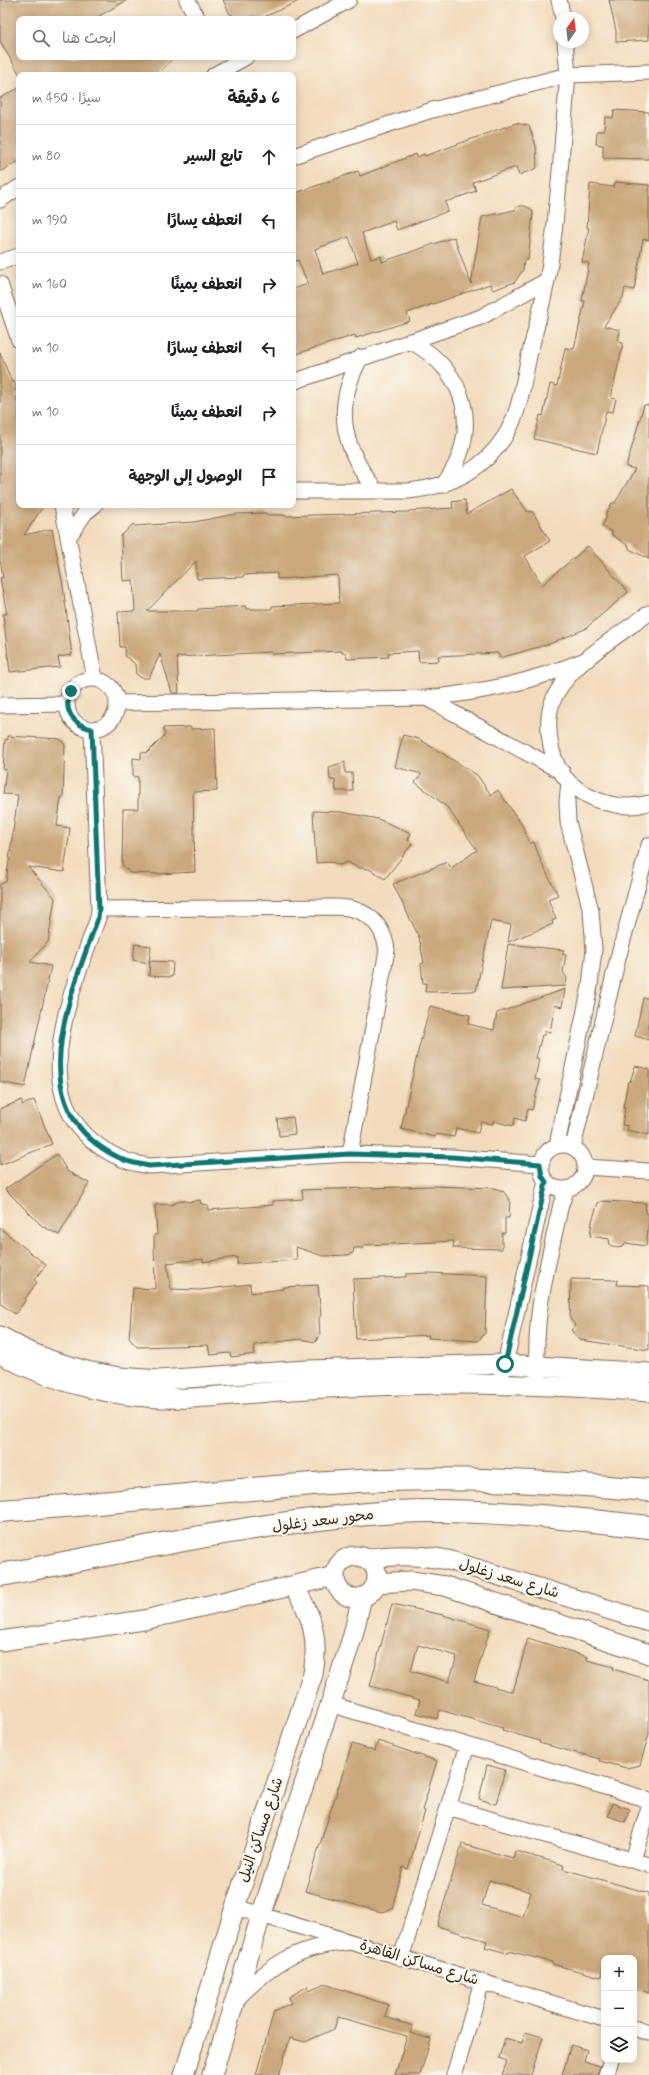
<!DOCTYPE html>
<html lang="ar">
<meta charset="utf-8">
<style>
:root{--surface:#fff;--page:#f2f2f2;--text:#202124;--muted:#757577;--line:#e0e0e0}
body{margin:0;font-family:Mynerve,"Playpen Sans Arabic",sans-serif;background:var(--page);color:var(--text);direction:rtl}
.controls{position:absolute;right:12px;bottom:12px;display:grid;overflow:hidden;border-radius:8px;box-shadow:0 2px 10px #0003}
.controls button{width:36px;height:36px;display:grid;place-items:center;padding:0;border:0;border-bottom:1px solid var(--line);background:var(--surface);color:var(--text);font:20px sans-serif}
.compass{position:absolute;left:553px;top:12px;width:36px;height:36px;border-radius:50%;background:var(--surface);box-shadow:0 2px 10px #0003;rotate:14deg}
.stop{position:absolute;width:12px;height:12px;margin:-9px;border:3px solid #0f766e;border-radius:50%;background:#fff}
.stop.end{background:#0f766e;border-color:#fff;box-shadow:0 1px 4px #0008}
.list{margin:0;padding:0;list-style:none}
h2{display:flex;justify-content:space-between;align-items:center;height:52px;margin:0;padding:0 16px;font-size:17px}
h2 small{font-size:13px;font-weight:400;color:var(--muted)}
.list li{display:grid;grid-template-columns:26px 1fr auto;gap:12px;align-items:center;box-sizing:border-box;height:64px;padding:0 16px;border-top:1px solid var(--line)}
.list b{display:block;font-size:15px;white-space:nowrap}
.list em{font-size:13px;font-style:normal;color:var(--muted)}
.icon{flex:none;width:22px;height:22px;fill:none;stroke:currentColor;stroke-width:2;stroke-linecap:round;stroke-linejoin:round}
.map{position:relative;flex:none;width:649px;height:2075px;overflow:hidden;direction:ltr}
.search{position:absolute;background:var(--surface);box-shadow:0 2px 10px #0003;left:16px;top:16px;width:280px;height:44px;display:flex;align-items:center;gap:10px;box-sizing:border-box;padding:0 14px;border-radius:8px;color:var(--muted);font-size:15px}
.panel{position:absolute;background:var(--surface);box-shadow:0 2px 10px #0003;left:16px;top:72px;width:280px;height:436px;border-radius:8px;direction:rtl}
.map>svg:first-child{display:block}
.building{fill:#caa77c;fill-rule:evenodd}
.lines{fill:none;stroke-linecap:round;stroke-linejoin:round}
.minor-casing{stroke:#7b6855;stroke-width:17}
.tertiary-casing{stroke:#7b6855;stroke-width:21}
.secondary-casing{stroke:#7b6855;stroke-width:24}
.minor{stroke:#fff;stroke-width:15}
.tertiary{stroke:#fff;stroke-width:19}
.secondary{stroke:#fff;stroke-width:22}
.route{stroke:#0f766e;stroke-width:5}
.labels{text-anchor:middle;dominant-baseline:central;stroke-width:4;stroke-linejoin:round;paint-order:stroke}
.street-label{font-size:15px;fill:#3b2a1e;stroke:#fbf7ec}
</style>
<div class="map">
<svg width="649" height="2075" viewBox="0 0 649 2075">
<rect width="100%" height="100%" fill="#fbf7ec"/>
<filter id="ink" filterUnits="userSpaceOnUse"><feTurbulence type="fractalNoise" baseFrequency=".025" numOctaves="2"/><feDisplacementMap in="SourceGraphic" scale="8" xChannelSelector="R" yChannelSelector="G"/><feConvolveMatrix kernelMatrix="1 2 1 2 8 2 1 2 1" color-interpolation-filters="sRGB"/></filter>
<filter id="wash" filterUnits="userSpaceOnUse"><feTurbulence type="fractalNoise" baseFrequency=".012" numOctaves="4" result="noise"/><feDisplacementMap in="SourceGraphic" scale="16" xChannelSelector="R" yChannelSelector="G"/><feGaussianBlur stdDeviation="0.9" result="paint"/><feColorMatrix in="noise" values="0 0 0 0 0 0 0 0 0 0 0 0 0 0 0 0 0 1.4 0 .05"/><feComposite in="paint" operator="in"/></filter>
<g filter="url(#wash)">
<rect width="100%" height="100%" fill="#f2dbbc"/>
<g id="blocks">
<!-- building -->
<path class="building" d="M0,0H127L94,19H19V57H174L157,75H20L0,41Z
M223,0H301L260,19L253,16L248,19L239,18L230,14Z
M609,0H649V40L616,42V31Z
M19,88V161L0,172V98Z
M614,110L649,112V159L603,158V145L596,144L597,131H604L605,117L613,118Z
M516,123L529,126L536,146L537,168L519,175L516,167L473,182L476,191L445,202L448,211L397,230L394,221L362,233L371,259L381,256L382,262L454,237L471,284L482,217L515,210L518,206H525L531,209L533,213L528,260H524L523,270L515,282L493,290L490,284L407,313L410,321L356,338L355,335L293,355V289L308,284L298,260L293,262V194L358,171L360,176L416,154L417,157L424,154L425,156ZM349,237L358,263L323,274L315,249Z
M615,182L649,185V240L643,239L634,290L625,288L623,297L604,326L620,330L618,342L623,343L611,398L616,399L613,412L606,411L597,453L534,439L540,415L543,416L550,384L557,386L565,348L574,349L585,301H582L589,263L582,262L589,228H587L590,184L614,187Z
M0,353L12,382H15V391L17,390L16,402L19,401V505H44L24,535L52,529L63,586L72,655L58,657L60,667L10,672L3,614H7L0,578L3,577L0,560Z
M644,405H649V559L629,549V546L612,535V532L602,526L607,516L605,515L612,503H615L635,469L626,467Z
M511,489L527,511L533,512L550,541L525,556L542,585L588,546L628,592L585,629L549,644L500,658L498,653L438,656L439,661L419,662L418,651L388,653L389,657L347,659L346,653H342V651L272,654V652L177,657L179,693H172L160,654L149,678H142L136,674L135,664L125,656V647H120L118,612L135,611L133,580L123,581L121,536L133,524L135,526L194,522L235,514L266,513V515H284V516L409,512V511L453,508L452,502L465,500L467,514ZM196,561L197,579L243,577V575L277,573V579L338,575L339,603L272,606V609H246V606L198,609V611H147Z
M191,727V729L215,728L217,791L193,792L195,872L158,874L130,873L122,865L123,812V809H138V777L133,776V758L141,759V752L147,753L165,735L163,728Z
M403,735L419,739L477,775L491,795L498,790L522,825L530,844L534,842L541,862L558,895L548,899L556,919L552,921L553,924L508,942L511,925L491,921L476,991L425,992L426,983H423L421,964L424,963L419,937L393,884L447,862L451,868L477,850L447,807L415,782L422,774L395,767Z
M8,736L60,739L65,745L63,797H61L57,826L70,828L64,872L28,867L55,898L48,942L30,962L51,966L25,1087L0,1082V884L6,882L18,795L3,794L6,769L3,770L5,739L8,740Z
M345,762V773H352L353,791H336L335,780H330L329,767Z
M313,811L342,812L378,819L411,833L408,840L412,844L385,879L369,869L359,868L347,862L340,865L331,862L316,863Z
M135,944L151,946L149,963L133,960Z
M508,944L564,950L562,954L566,955L563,972L567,978L566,986L501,990Z
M150,961L173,962L172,977L149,976Z
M565,989L562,1007L555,1005L550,1032L545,1031V1035H542L536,1058L539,1059L535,1079L540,1080L532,1110L528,1109L525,1121L515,1118L513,1126L493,1121V1124L481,1122L478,1133L456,1128L454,1137L436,1134L435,1137L401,1129L417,1055L430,1006L470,1015L468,1024L494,1030L497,1013Z
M643,998H649V1040L635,1036Z
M635,1066L649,1069V1135L627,1130L628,1126L622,1125L625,1108H623L628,1081L630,1082Z
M22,1100V1105L34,1100L52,1144L0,1165V1109Z
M293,1117L295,1134L279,1136L277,1119Z
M57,1154L67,1171L89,1183L59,1235L42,1226L5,1189Z
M434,1186L494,1188L503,1191L510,1200L509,1218H505V1233H502V1249L453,1248L454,1241L413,1243L364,1245L363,1248H354L353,1253L348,1255L323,1256L296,1247L297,1260L237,1264V1257L203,1262V1259L167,1263L171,1289L200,1290L250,1284L251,1293L283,1289V1287L318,1285L321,1315L319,1318L320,1335L315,1342L300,1339L254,1345L255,1354L231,1357L230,1353L210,1355L208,1345L137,1347L129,1338L133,1288L155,1289L154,1235H157L155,1205L166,1204L171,1205L182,1200L189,1202L200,1200L201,1204L208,1205V1210L235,1208L273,1205V1201L303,1199L302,1190Z
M602,1201L646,1203L645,1213L649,1214V1221L646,1246L626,1243L623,1247L617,1248L610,1245L609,1239L590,1236L592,1221L598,1203Z
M0,1228L46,1265L34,1280L37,1282L25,1299L26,1300L15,1314L0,1303Z
M429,1273L487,1276L485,1333L478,1341L428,1338L429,1335L356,1339L353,1279L406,1277V1274Z
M571,1279L618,1280L617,1285L649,1286V1350L580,1340L571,1330L576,1326L570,1319Z
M392,1604L443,1615L490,1629L474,1681L513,1692L528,1638L588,1657L587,1660L614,1667L613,1669L649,1680V1734L640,1765L627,1768L599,1761L600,1759L539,1743L540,1741L502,1730L503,1728L440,1710L437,1719L416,1713L420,1700L370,1686ZM418,1645L457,1656L449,1682L411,1671Z
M378,1741L437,1761L422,1810L425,1811L408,1869L403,1867L392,1909L381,1912L305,1891L352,1744L375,1751Z
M487,1765L505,1770L496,1804L479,1799Z
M612,1803L630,1809L625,1822L608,1816Z
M462,1844L513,1858L515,1851L564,1865L563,1869L649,1893V1993L634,1988V1958H604L601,1977L552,1964V1962L508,1951L507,1953L485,1947L487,1941L437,1926ZM489,1880L531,1892L523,1917L482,1905Z
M325,1984L388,2005L385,2017L413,2026L410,2033L431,2039L420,2075H395L407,2036L338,2017L334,2029L305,2042L290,2038L279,2075H256L274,2011L291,2003L289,1997L308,1986L309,1991Z
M525,2032L543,2037L531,2075H502L507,2061L499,2058L505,2038L522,2043Z
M571,2045L587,2050L584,2061L600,2066L597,2075H562Z"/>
</g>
</g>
<g filter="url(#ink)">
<use href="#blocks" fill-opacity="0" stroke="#7b6855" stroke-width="1"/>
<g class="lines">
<!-- minor casing -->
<g class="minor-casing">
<path id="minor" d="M187,0L198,19
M559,0L563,18
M293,31L349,0
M214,75L246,57
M293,156L429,111L568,75L649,72
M0,200L19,187
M0,262L19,256
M0,284L19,340
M410,341C468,371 483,433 443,485
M361,357C333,407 342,446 375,490
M293,382L481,317L546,281
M293,491H409C448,487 483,471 505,436C520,413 523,383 529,356C536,328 544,299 549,270C559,206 562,140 568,75L565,42
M62,505L95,679
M68,538L85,513L95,505
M649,613C619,635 570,664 554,698C543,722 550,765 570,783C591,802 621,811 649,803
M67 704a25 25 0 1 1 50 0a25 25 0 1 1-50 0Z
M426,698L562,772
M117,703L426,698C487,692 531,682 588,659
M0,705L67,704
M92,729L99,909L98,918C70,997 16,1112 122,1159C130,1163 140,1164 149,1166L350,1154L452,1157L540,1164
M99,909L338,907C366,908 383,923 387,950L350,1154
M541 1167a22 22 0 1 1 44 0a22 22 0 1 1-44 0Z
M557,1145L590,986L594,949L591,911L568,822L567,802L569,782
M573,1147L618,958L649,845
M585,1167L649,1171
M538,1376C532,1317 549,1261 561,1204L567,1189
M499,1384L505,1364L546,1181
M330,1704L649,1800
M448,1807L649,1865
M633,1860L649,1807
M235,1907L604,2019
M401,1958L467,1746
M235,2001C268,1967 296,1946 345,1943
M634,2028L649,2033
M454,2075L482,1982
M606,2075L611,2060"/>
</g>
<!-- tertiary casing -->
<g class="tertiary-casing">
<path id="tertiary" d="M0,1336L25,1350L53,1361L87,1371L120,1377L158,1380L307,1370L505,1364L649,1373
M0,1354C58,1385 124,1401 191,1398C230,1396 270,1391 309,1389C340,1387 371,1386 402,1385C484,1382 567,1386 649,1392
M335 1577a21 21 0 1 1 42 0a21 21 0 1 1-42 0Z
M366,1559C394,1554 420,1555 448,1560L649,1622
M376,1583L411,1581L445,1586L649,1654
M0,1641L144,1620L335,1576
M184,2075L235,1907L313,1674C319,1641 313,1614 293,1586
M212,2075L261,1916L353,1635L362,1597"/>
</g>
<!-- secondary casing -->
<g class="secondary-casing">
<path id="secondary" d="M0,1511C120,1503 239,1488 358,1481C456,1476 552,1482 649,1490
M0,1575C131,1551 263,1520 396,1512C481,1508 565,1518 649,1527"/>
</g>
<!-- minor -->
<use href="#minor" class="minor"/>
<!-- tertiary -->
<use href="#tertiary" class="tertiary"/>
<!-- secondary -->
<use href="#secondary" class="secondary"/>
</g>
</g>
<g class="lines" filter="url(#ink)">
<!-- route -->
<path class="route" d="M71,691C62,710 73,725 92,729L99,909L98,918C70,997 17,1112 122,1159C130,1163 140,1164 149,1166L350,1154L452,1157L540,1164L542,1176L546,1182L505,1364"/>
</g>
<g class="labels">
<!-- street labels -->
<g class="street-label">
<text transform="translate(323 1521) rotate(-7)">محور سعد زغلول</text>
<text transform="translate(509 1579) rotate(17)">شارع سعد زغلول</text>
<text transform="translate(261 1830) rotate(-71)">شارع مساكن النيل</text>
<text transform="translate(419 1963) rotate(17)">شارع مساكن القاهرة</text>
</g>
</g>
</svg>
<div class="controls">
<button>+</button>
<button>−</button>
<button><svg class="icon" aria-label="layers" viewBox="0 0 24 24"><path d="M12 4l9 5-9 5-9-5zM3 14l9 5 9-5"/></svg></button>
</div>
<svg class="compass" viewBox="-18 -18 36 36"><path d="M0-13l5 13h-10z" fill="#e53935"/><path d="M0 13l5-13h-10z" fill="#757577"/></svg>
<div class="stop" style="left:505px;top:1364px"></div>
<div class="stop end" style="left:71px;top:691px"></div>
<div class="search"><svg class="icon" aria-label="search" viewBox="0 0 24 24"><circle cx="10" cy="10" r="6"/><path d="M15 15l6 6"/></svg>ابحث هنا</div>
<section class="panel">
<h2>6 دقيقة<small>سيرًا · 450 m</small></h2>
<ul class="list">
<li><svg class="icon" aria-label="ahead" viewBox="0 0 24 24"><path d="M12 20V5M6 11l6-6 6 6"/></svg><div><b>تابع السير</b></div><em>80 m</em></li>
<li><svg class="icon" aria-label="left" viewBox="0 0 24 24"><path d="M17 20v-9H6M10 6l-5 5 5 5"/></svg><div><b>انعطف يسارًا</b></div><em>190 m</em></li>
<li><svg class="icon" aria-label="right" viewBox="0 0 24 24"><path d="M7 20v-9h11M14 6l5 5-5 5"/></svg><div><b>انعطف يمينًا</b></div><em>160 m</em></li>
<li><svg class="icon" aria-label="left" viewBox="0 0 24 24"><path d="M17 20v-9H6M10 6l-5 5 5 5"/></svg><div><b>انعطف يسارًا</b></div><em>10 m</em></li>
<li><svg class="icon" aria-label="right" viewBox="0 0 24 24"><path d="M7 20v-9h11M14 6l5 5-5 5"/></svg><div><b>انعطف يمينًا</b></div><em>10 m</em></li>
<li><svg class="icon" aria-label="arrive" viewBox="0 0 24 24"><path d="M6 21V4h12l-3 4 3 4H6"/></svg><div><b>الوصول إلى الوجهة</b></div></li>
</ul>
</section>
</div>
